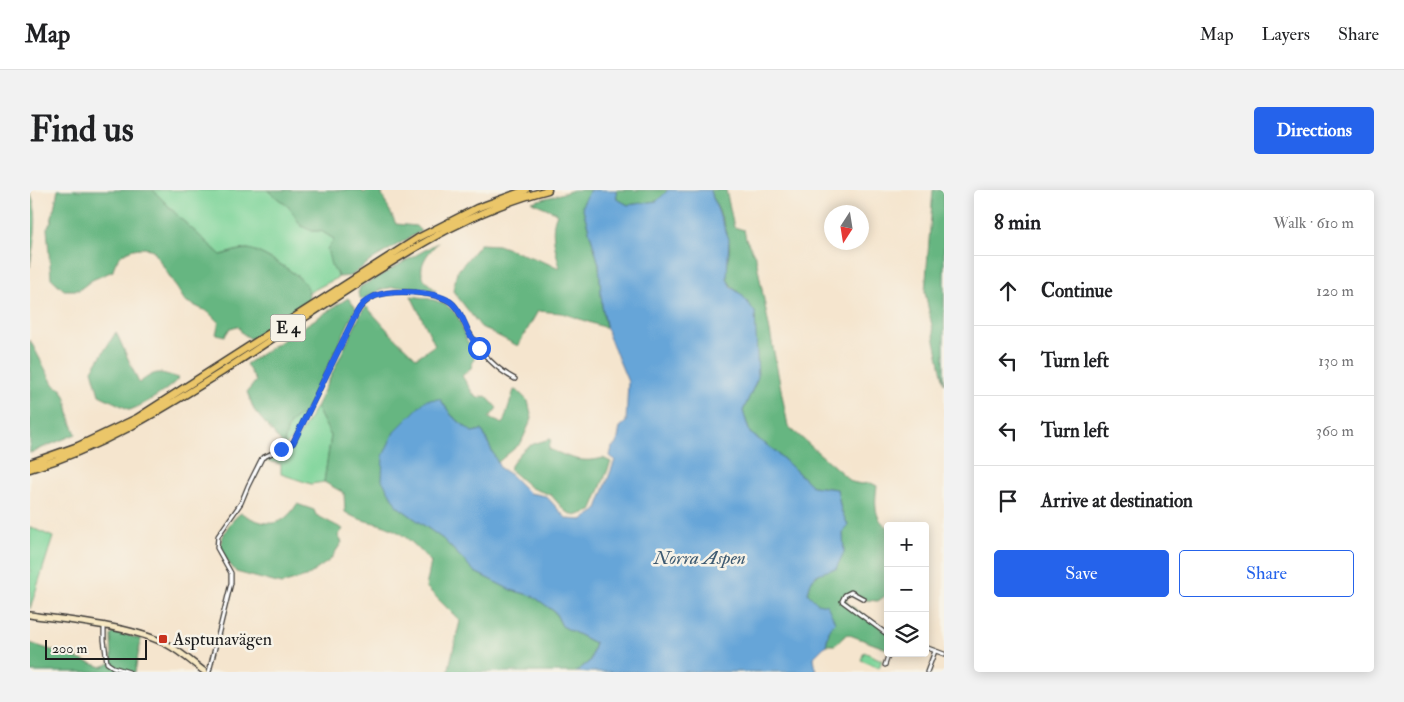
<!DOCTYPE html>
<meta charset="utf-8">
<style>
:root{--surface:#fff;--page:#f2f2f2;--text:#202124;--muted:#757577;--line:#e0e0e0;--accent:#2563eb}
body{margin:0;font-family:"IM FELL Double Pica",serif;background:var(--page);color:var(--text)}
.controls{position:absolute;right:15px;bottom:15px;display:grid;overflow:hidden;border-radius:5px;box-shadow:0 2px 12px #0003}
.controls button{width:45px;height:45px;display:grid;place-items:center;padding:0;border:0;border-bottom:1px solid var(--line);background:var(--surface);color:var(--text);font:25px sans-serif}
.compass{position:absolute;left:794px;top:15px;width:45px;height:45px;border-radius:50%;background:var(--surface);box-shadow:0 2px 12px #0003;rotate:192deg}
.scale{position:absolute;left:15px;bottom:12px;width:102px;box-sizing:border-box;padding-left:5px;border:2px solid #1c1c1c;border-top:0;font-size:14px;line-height:18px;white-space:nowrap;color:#1c1c1c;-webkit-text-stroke:4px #f7f3e8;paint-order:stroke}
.stop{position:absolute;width:15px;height:15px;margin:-11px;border:4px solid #2563eb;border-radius:50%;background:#fff}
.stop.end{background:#2563eb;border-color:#fff;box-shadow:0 1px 5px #0008}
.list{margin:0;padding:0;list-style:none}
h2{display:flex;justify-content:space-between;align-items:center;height:65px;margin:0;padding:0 20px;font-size:21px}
h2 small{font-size:16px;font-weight:400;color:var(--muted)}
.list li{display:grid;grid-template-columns:32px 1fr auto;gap:15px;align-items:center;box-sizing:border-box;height:70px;padding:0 20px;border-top:1px solid var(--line)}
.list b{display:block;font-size:19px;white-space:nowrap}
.list em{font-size:16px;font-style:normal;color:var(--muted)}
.actions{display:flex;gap:10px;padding:15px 20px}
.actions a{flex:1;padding:11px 0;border:1px solid var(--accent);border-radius:5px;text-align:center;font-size:18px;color:var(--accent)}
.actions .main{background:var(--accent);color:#fff}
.icon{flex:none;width:28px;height:28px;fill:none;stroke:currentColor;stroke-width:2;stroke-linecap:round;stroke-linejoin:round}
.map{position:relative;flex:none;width:914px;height:482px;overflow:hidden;border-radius:5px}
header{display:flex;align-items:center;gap:30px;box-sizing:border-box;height:70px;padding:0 25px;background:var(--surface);border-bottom:1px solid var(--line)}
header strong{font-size:24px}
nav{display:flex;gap:28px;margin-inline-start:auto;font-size:18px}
.intro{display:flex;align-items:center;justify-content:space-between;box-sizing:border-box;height:120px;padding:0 30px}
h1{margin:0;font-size:35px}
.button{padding:12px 22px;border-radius:5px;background:var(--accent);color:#fff;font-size:18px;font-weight:700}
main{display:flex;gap:30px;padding:0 30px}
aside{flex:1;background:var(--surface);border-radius:5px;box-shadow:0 2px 12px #0003}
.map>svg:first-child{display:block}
.green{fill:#7dd499;stroke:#4c785a}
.forest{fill:#66b681;stroke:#41694e}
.water{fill:#66a5d8;stroke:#41607a}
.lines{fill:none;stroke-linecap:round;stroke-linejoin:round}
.street-casing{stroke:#3d3a37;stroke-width:5.5}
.secondary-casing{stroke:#3d3a37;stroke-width:8}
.highway-casing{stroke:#3d3a37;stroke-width:9}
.street{stroke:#fff;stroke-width:3}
.secondary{stroke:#f7e8c3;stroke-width:5}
.highway{stroke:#ebc669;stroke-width:6}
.route{stroke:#2563eb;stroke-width:6}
.poi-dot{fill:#c8321e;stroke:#f7f3e8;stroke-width:2}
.labels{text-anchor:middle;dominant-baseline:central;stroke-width:5;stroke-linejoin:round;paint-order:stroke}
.shield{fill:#f7f3e8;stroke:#5e5c59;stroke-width:1}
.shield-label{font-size:16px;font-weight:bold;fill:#1c1c1c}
.poi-label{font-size:18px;fill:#1c1c1c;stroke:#f7f3e8;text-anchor:start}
.water-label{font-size:19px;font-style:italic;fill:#3d5a71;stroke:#f7f3e8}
</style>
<header>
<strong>Map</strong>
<nav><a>Map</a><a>Layers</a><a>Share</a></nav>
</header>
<div class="intro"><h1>Find us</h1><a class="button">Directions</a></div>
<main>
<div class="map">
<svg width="914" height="482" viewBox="0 0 914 482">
<rect width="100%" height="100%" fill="#f7f3e8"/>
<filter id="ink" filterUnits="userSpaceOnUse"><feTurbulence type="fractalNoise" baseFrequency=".02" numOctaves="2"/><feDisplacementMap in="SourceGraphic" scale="10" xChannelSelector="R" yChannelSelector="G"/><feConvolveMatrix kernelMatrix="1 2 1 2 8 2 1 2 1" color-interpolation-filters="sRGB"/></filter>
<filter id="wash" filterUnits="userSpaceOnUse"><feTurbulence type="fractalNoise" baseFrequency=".0096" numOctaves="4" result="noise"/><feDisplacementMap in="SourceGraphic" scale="20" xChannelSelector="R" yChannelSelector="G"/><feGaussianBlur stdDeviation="1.12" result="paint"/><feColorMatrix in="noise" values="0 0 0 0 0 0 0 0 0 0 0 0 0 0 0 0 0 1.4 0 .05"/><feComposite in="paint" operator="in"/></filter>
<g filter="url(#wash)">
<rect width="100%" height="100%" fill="#f5e5ce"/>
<!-- green -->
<path class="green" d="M123,0H237L260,18L282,41H291L304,49L301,75L309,87L278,103C277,100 278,97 276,95C271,85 228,59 217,59C209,59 199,63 191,65L151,29Z
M286,217L301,246L294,292L281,294L251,284V274L235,270L242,265L264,255Z
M275,224C269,237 266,248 254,256C257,238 257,231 275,224Z
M0,337L23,347L0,419Z
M834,462L852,470L849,478L831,470Z"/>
<!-- forest -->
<path class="forest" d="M28,0H123L151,29L191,65C199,63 209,59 218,59C229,60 272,86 277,96C279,100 279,107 279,111L221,149L212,143L208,136L200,138L195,146L186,144L189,133L178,122L155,111L123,60C106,54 86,62 83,81L62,90L49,100H34L21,88L17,38L21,32Z
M237,0H332L333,3L340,0H352V5L366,34L386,36L391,41L343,69L321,86L309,87L301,75L297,59L304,49L291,41H282L271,36L260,18Z
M544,0H560L552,16L569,74L572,116L576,138L532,123L508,121L488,156L451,137L423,101L427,82L450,54L468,55L530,78C526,61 519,40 527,24L523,21L502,12Z
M586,0H638L627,11L598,15L587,9Z
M680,0H696L704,37L714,40L716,49L726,68L758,236L822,292L831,294L841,293L847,296C845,311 843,329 858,337V404L848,411L836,410L823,404L818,405L816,409L817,413L858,442L857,459L817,444L805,455H796L800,437L787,413L778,404L780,392L814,362L813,342L818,335L811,320L807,299L782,296L745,261L720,243L713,221L726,192L712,105C684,86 704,73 698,48C695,32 686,16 680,0Z
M903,0H914V194L895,102Z
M0,3C11,26 3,53 0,77Z
M409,52C400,60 385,77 395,90C398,94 403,97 406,101C388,97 372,95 353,99C346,101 339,108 331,109L328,103L330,97Z
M381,106C403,109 421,111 431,133C432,137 432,141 434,144C437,152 442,158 445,165L441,178L432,186L444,205L448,208L456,206L467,218L459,228L473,234L484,200L488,201L498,211L502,228L491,253L467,273L452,240L442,242L422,226L410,209L367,316L413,349L445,382L481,400L503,406L525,422L532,436L565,453L560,471L546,482H418L430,431L396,397L401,372C387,357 375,343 355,336C340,331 328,331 315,322L314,303L294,292L301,246L286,217L332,121L337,117L361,144L386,168L405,155Z
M318,108L326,118L275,224C257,231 257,238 254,256L224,220L217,202L226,191L216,174Z
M86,142L109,193C128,179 128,182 149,188C138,200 116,214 100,220L69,205L62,180Z
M0,150L23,194L32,200L36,208L41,232L46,244L0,263Z
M521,249L519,259C539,267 551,274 573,268L581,272L561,321L545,326L535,321L521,305L501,298L479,279C492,258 496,255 521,249Z
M267,314L284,320L286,325L313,339L308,346L312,352L300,370L276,387L251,394L206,382C202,376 194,369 192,362C187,349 201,330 211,323C234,336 251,340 267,314Z
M85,442L111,449L105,482H0V453L72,477L82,472L81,445Z"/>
<!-- water -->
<path class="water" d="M560,0H586L587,9L598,15L627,11L638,0H680L699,49L697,89L701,97L712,105L725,122L728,187L713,221L720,243L745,261L782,296L807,299L811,320L818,335L813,342L814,362L806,379C788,383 781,384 778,404L787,413L797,415L805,432L800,437L796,455L784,467L786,482H546L560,471L565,453L532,436L525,422L503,406L481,400L445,382L413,349L367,316L352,290L353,266L364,242L396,210L410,209L422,226L442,242L452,240L470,278L481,285L499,303L516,306L537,329L552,330L566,321L585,270L580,266L582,257L587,254L590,237L596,232L598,192L578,144L572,116L569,74L552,16Z"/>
</g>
<g filter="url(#ink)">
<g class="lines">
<!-- street casing -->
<g class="street-casing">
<path id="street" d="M834,409L821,402L815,405L812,411L858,445
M74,437V450L77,473L83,477L99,482
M895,457L914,464
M855,475L859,463
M179,482L201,393V383L187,358L188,346L211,313L218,296L232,268L263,253L326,124C330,116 337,110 345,106C363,99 408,101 423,114C431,122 434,134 440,144C451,163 466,179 485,189
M897,482L905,461"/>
</g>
<!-- secondary casing -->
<g class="secondary-casing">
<path id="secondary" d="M0,425C40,431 103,436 138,455C151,462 163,473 175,482"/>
</g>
<!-- highway casing -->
<g class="highway-casing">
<path id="highway" d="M0,273L48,256L107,228L388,48L447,18L496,0
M0,279C73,257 128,222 192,182C237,152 283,122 328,93C389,54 448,18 518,0"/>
</g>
<!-- street -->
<use href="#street" class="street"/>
<!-- secondary -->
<use href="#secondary" class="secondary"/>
<!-- highway -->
<use href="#highway" class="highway"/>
</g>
</g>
<g class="lines" filter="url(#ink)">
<!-- route -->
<path class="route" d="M251,259L263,253L326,124C330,116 337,109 345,106C363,99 410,101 423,114C431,122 434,132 438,141C441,147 445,152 449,158"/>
</g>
<!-- markers -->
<rect class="poi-dot" x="128" y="444" width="10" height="10" rx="2.5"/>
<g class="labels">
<!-- shield labels -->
<rect class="shield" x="240.5" y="124.5" width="35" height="27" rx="4"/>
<g class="shield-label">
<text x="258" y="138">E 4</text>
</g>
<!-- poi labels -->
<g class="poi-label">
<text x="143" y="449">Asptunavägen</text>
</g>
<!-- water labels -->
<g class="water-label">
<text x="670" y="368">Norra Aspen</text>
</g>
</g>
</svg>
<div class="controls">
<button>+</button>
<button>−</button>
<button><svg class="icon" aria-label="layers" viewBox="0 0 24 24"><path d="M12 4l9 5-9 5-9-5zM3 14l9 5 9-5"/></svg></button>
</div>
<svg class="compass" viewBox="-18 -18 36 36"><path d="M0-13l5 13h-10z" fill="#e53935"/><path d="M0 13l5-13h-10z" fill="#757577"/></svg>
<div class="scale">200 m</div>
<div class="stop" style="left:449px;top:158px"></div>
<div class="stop end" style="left:251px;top:259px"></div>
</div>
<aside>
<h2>8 min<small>Walk · 610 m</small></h2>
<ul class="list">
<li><svg class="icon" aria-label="ahead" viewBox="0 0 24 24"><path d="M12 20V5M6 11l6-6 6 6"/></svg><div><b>Continue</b></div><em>120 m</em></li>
<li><svg class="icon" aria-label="left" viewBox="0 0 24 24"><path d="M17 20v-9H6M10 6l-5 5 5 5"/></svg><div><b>Turn left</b></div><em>130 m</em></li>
<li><svg class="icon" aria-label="left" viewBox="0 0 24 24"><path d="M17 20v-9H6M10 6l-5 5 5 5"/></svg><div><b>Turn left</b></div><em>360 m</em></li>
<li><svg class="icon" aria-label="arrive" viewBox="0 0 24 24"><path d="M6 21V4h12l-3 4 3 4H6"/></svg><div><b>Arrive at destination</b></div></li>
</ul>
<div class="actions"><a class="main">Save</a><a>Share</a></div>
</aside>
</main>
